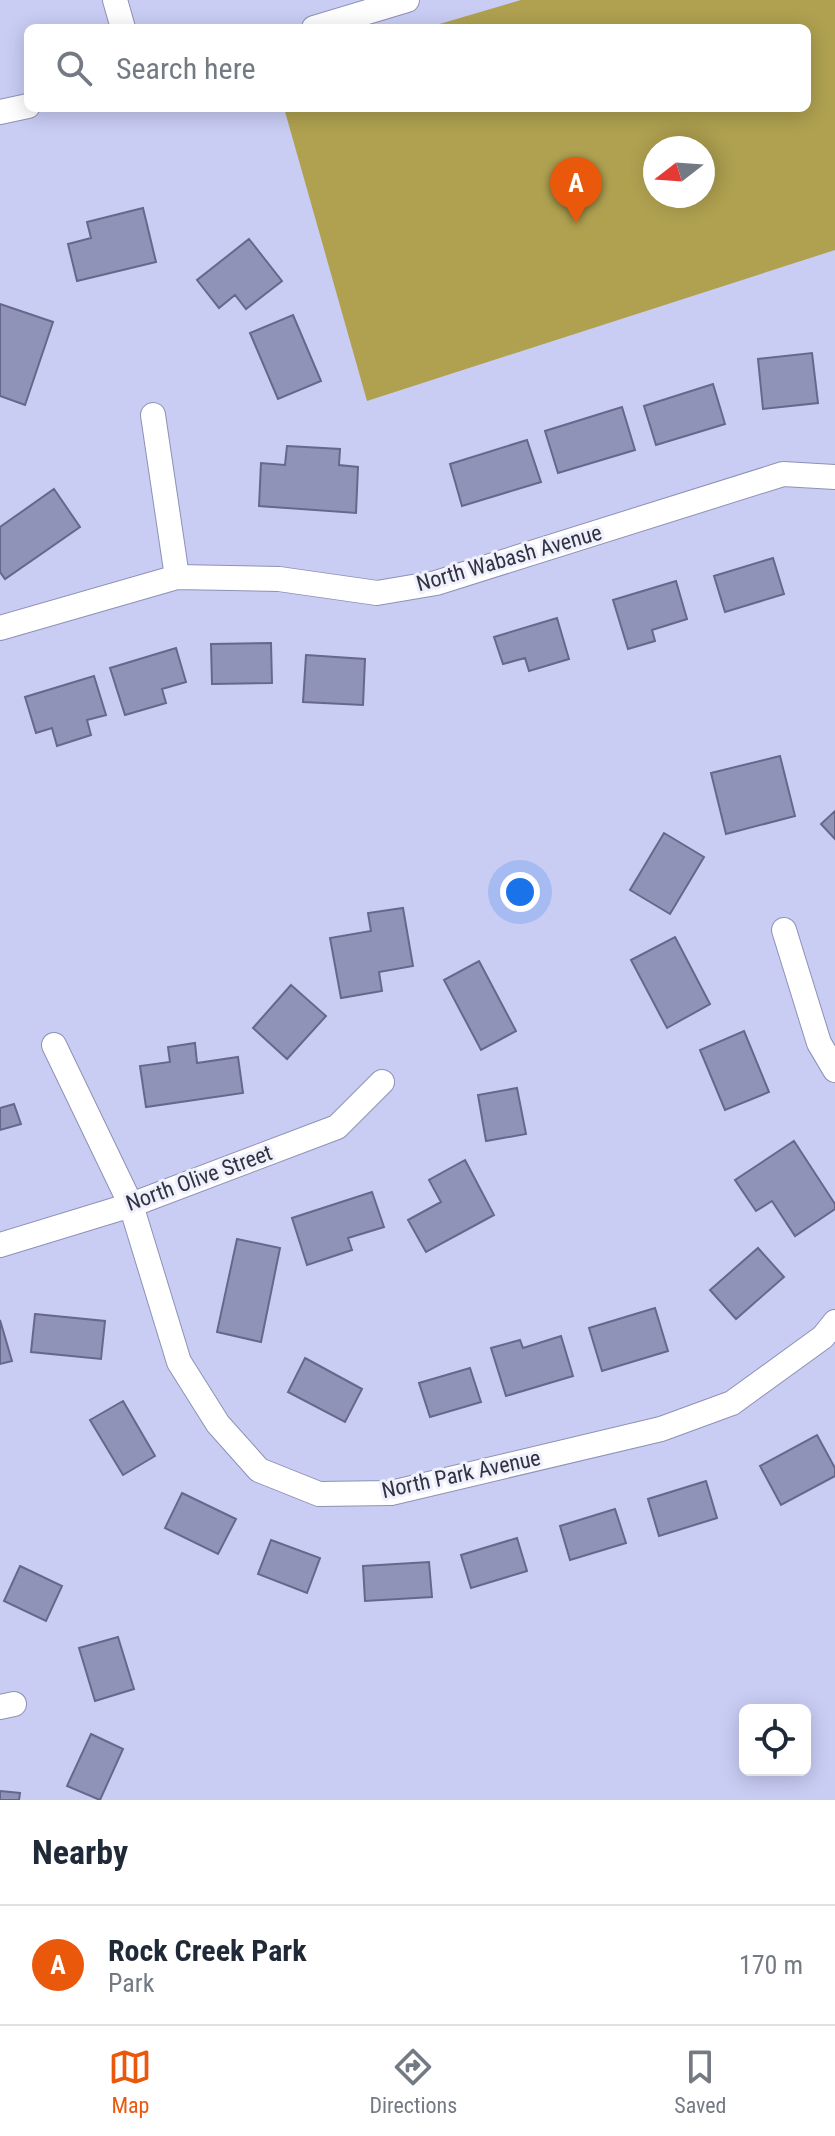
<!DOCTYPE html>
<style>
:root{--surface:#fff;--page:#f2f2f3;--text:#1f2937;--muted:#747a83;--line:#e0e1e3;--accent:#ea580c}
body{margin:0;font-family:"Roboto Condensed",sans-serif;background:var(--page);color:var(--text)}
.controls{position:absolute;right:24px;bottom:24px;display:grid;overflow:hidden;border-radius:12px;box-shadow:0 4px 20px #0003}
.controls button{width:72px;height:72px;display:grid;place-items:center;padding:0;border:0;border-bottom:2px solid var(--line);background:var(--surface);color:var(--text);font:40px sans-serif}
.compass{position:absolute;left:643px;top:136px;width:72px;height:72px;border-radius:50%;background:var(--surface);box-shadow:0 4px 20px #0003;rotate:253deg}
.you{position:absolute;left:520px;top:892px;width:28px;height:28px;margin:-20px;border:6px solid #fff;border-radius:50%;background:#1a73e8;box-shadow:0 0 0 12px #1a73e833}
.badge{display:grid;place-items:center;width:52px;height:52px;border-radius:50%;background:var(--accent);color:#fff;font-size:26px;font-weight:700}
.pin{position:absolute;translate:-50% -66px;filter:drop-shadow(0 2px 4px #0008)}
.pin::after{content:'';position:absolute;top:42px;width:28px;height:24px;background:inherit;clip-path:polygon(0 0,100% 0,50% 100%)}
.list{margin:0;padding:0;list-style:none}
h2{display:flex;justify-content:space-between;align-items:center;height:104px;margin:0;padding:0 32px;font-size:34px}
h2 small{font-size:26px;font-weight:400;color:var(--muted)}
.list li{display:grid;grid-template-columns:52px 1fr auto;gap:24px;align-items:center;box-sizing:border-box;height:120px;padding:0 32px;border-top:2px solid var(--line)}
.list b{display:block;font-size:30px;white-space:nowrap}
.list p{margin:0;font-size:26px;white-space:nowrap;color:var(--muted)}
.list em{font-size:26px;font-style:normal;color:var(--muted)}
.icon{flex:none;width:44px;height:44px;fill:none;stroke:currentColor;stroke-width:2;stroke-linecap:round;stroke-linejoin:round}
.map{position:relative;flex:none;width:835px;height:1800px;overflow:hidden}
.search{position:absolute;background:var(--surface);box-shadow:0 4px 20px #0003;left:24px;right:24px;top:24px;height:88px;display:flex;align-items:center;gap:20px;box-sizing:border-box;padding:0 28px;border-radius:12px;color:var(--muted);font-size:30px}
.sheet{height:224px;background:var(--surface)}
nav{display:flex;justify-content:space-around;align-items:center;box-sizing:border-box;height:112px;border-top:2px solid var(--line);background:var(--surface);font-size:22px;color:var(--muted)}
nav a{display:grid;justify-items:center;gap:4px}
nav .on{color:var(--accent)}
.map>svg:first-child{display:block}
.green{fill:#afa150;fill-rule:evenodd}
.building{fill:#9093b8;stroke:#65688b;stroke-width:2}
.lines{fill:none;stroke-linecap:round;stroke-linejoin:round}
.minor-casing{stroke:#8e91b6;stroke-width:26}
.minor{stroke:#fff;stroke-width:24}
.labels{text-anchor:middle;dominant-baseline:central;stroke-width:6;stroke-linejoin:round;paint-order:stroke}
.street-label{font-size:22px;fill:#313342;stroke:#eff0fc}
</style>
<div class="map">
<svg width="835" height="1800" viewBox="0 0 835 1800">
<rect width="100%" height="100%" fill="#c9cdf4"/>
<!-- green -->
<path class="green" d="M521,0H835V250L367,401L284,108H807V28H426ZM655,148H703V196H655Z"/>
<!-- building -->
<path class="building" d="M143,208L156,262L77,281L68,244L91,238L87,222Z
M249,239L282,281L246,309L235,295L219,308L197,280Z
M0,304L53,322L25,405L0,396Z
M293,315L321,381L278,399L250,333Z
M812,353L818,403L763,409L758,359Z
M713,384L725,424L656,445L644,406Z
M622,407L635,450L558,473L545,431Z
M527,440L541,482L462,506L450,464Z
M287,446L340,449L339,465L358,467L356,513L259,506L261,463L285,465Z
M54,489L80,527L5,579L0,572V527Z
M773,558L784,594L725,612L714,576Z
M676,581L687,619L652,630L655,641L628,649L613,600Z
M557,618L569,659L529,671L525,658L503,664L494,637Z
M271,643L272,683L212,684L211,644Z
M176,648L186,682L162,689L166,703L125,715L110,668Z
M306,655L365,659L363,705L303,702Z
M94,676L106,715L87,720L91,735L57,746L52,728L36,733L25,697Z
M780,756L795,816L726,834L711,773Z
M835,811V839L821,824Z
M664,833L704,857L670,914L630,890Z
M403,908L413,966L379,972L382,991L341,998L330,938L371,931L368,913Z
M675,937L710,1004L667,1028L631,960Z
M479,961L516,1031L481,1050L444,980Z
M291,985L326,1016L287,1059L253,1028Z
M744,1031L769,1092L725,1110L700,1050Z
M195,1043L197,1063L238,1057L243,1093L146,1107L140,1066L170,1062L168,1047Z
M517,1088L526,1134L486,1141L478,1095Z
M14,1104L21,1124L0,1130V1108Z
M794,1141L835,1204V1209L795,1236L772,1201L756,1211L735,1180Z
M465,1160L494,1215L426,1252L408,1220L441,1202L429,1180Z
M372,1192L384,1227L348,1238L352,1250L307,1265L292,1218Z
M237,1239L280,1248L261,1342L217,1332Z
M758,1248L784,1277L736,1319L710,1290Z
M655,1308L668,1351L602,1371L589,1328Z
M35,1314L105,1321L101,1359L31,1352Z
M0,1320L12,1361L0,1364Z
M561,1336L573,1376L506,1396L491,1348L520,1340L523,1348Z
M305,1358L362,1389L345,1422L288,1392Z
M470,1368L481,1402L430,1417L419,1383Z
M123,1401L155,1456L123,1475L90,1420Z
M817,1435L835,1468V1476L781,1505L760,1466Z
M706,1481L717,1518L659,1536L648,1499Z
M182,1493L236,1519L218,1554L165,1528Z
M615,1509L626,1543L570,1560L560,1526Z
M517,1538L527,1571L471,1588L461,1555Z
M271,1540L320,1558L307,1593L258,1574Z
M429,1562L432,1597L365,1601L363,1566Z
M20,1566L62,1586L46,1621L4,1601Z
M118,1637L134,1689L95,1701L79,1648Z
M91,1734L123,1749L100,1800L67,1786Z
M0,1791L20,1793L19,1800H0Z"/>
<g class="lines">
<!-- minor casing -->
<g class="minor-casing">
<path id="minor" d="M115,0L123,28
M314,28L407,0
M0,112L28,106
M153,415L177,577
M0,628L177,577L279,579L377,593L436,583L783,474L835,477
M784,930L819,1043L835,1070
M54,1045L131,1205L179,1362L218,1424L259,1470L319,1494L391,1493L661,1429L732,1403L823,1337L835,1322
M0,1245L131,1205L337,1127L382,1082
M0,1707L14,1704"/>
</g>
<!-- minor -->
<use href="#minor" class="minor"/>
</g>
<g class="labels">
<!-- street labels -->
<g class="street-label">
<text transform="translate(509 558) rotate(-16)">North Wabash Avenue</text>
<text transform="translate(199 1178) rotate(-20)">North Olive Street</text>
<text transform="translate(461 1474) rotate(-12)">North Park Avenue</text>
</g>
</g>
</svg>
<div class="controls">
<button><svg class="icon" aria-label="locate" viewBox="0 0 24 24"><circle cx="12" cy="12" r="6"/><path d="M12 2v4M12 18v4M2 12h4M18 12h4"/></svg></button>
</div>
<svg class="compass" viewBox="-18 -18 36 36"><path d="M0-13l5 13h-10z" fill="#e53935"/><path d="M0 13l5-13h-10z" fill="#747a83"/></svg>
<div class="you"></div>
<div class="pin badge" style="left:576px;top:223px">A</div>
<div class="search"><svg class="icon" aria-label="search" viewBox="0 0 24 24"><circle cx="10" cy="10" r="6"/><path d="M15 15l6 6"/></svg>Search here</div>
</div>
<section class="sheet">
<h2>Nearby<small></small></h2>
<ul class="list">
<li><span class="badge">A</span><div><b>Rock Creek Park</b><p>Park</p></div><em>170 m</em></li>
</ul>
</section>
<nav>
<a class="on"><svg class="icon" aria-label="map" viewBox="0 0 24 24"><path d="M3 6l6-2 6 2 6-2v14l-6 2-6-2-6 2zM9 4v14M15 6v14"/></svg>Map</a>
<a><svg class="icon" aria-label="directions" viewBox="0 0 24 24"><path d="M12 3l9 9-9 9-9-9zM9 14v-3h6M13 9l2 2-2 2"/></svg>Directions</a>
<a><svg class="icon" aria-label="saved" viewBox="0 0 24 24"><path d="M7 4h10v16l-5-4-5 4z"/></svg>Saved</a>
</nav>
